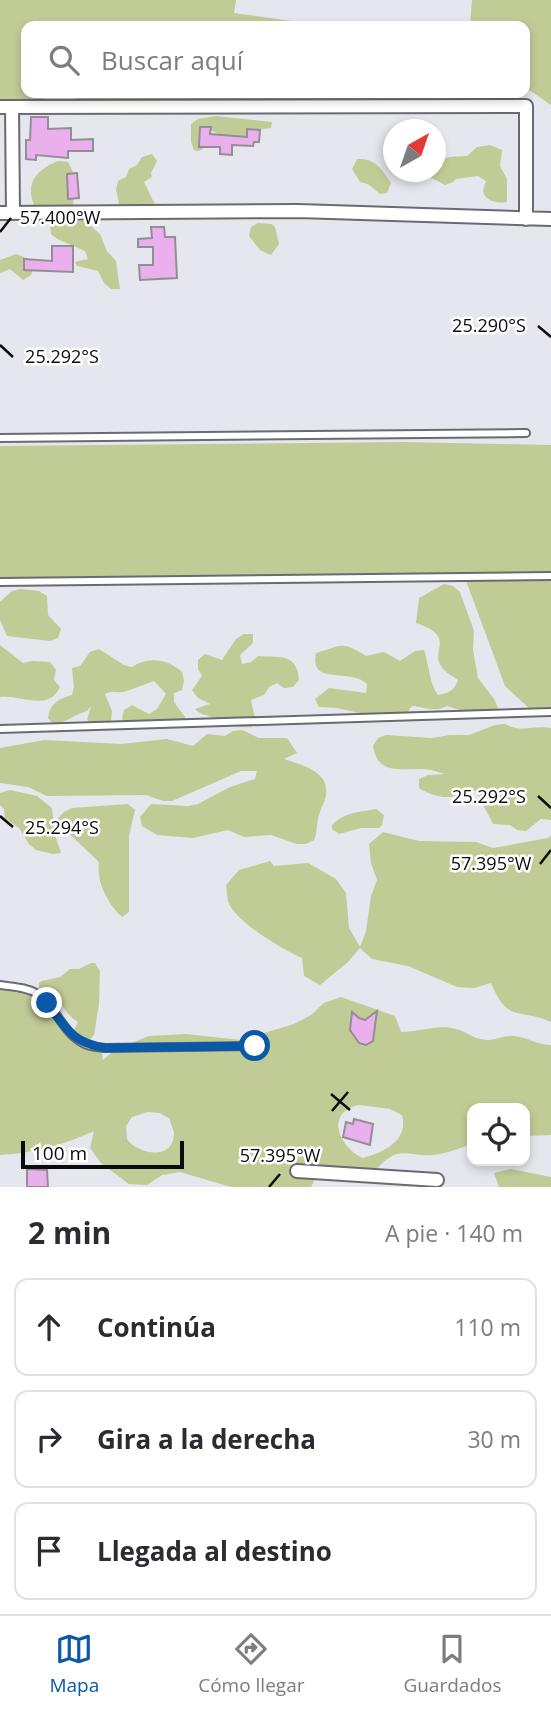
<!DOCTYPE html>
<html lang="es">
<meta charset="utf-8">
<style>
:root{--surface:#fff;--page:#f7f7f7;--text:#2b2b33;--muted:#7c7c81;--line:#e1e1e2;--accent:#0a58a7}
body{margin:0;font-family:"Open Sans",sans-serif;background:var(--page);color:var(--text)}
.controls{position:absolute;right:21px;bottom:21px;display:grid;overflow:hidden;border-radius:14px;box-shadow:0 4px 10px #0003}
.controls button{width:63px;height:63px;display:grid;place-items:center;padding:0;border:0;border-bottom:2px solid var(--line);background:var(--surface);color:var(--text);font:35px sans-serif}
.compass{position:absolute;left:383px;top:119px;width:63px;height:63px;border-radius:50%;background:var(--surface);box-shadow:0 4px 10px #0003;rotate:40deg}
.scale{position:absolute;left:21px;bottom:18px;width:163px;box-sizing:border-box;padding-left:7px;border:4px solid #0c0c0f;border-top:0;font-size:19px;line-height:24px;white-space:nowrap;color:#0c0c0f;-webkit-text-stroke:5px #fff;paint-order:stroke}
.stop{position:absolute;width:21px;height:21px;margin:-16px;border:5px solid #0a58a7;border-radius:50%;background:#fff}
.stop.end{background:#0a58a7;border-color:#fff;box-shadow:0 2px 7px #0008}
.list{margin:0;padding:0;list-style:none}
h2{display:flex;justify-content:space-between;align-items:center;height:91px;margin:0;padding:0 28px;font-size:30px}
h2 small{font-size:23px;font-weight:400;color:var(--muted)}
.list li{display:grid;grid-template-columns:46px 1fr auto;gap:21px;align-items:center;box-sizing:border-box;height:98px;margin:0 14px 14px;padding:0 14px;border:2px solid var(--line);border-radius:14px}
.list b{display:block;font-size:26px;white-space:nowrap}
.list em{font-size:23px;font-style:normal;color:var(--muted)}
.icon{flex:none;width:38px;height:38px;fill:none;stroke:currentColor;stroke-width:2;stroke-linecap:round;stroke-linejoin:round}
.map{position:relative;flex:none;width:551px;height:1187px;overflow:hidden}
.search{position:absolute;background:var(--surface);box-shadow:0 4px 10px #0003;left:21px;right:21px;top:21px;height:77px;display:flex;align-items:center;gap:18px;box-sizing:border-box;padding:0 24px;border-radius:14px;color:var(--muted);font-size:26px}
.sheet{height:427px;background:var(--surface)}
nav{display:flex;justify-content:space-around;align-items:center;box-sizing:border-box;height:98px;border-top:2px solid var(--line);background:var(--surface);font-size:19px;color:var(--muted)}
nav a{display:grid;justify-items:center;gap:4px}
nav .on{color:var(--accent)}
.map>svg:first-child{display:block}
.green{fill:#c0cb96;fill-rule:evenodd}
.building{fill:#eab0ed;stroke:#938e93;stroke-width:2}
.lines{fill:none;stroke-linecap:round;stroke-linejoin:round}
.lane-casing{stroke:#6a6b71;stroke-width:10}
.street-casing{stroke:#6a6b71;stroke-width:16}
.lane{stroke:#fff;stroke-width:6}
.street{stroke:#fff;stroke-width:12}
.route{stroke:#0a58a7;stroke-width:9}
.ticks{fill:none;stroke:#0c0c0f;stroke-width:2.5}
.ticks-label{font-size:18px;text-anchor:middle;fill:#0c0c0f;stroke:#fff;stroke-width:5;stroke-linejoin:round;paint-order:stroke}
</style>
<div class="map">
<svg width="551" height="1187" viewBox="0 0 551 1187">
<rect width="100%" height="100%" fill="#e6e6ee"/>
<!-- green -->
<path class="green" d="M0,0H236L234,13L327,26H26V93H43L44,106L0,104Z
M472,0H551V105L525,87V26H470Z
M77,93H503L508,101L76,103Z
M216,116L272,122L271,128L253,130L246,146H241L234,135L231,138L218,139V134L211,130L208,132L203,149L198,151L194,150L191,142V124L198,119Z
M490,145L502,150L500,166L507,179V202C498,204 484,201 483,190L486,181L478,176L456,179L453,182L445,185L430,177L429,173L435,172L436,163C447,155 455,157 467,156L477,147Z
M152,154L157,161L151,173L152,177L144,182L157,209L120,208L116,190L118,181L126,177L129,169L137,165L142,157Z
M357,159C375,158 382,169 391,183L387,193L380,194L368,184L360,182L352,169Z
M58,161L68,162L74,174L73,212L35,207C24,184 36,170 58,161Z
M67,219L85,221L100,234L107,251L116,261L120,289H111L104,283L98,271L77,266L75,262L88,259L85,251C74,245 59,242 51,234L50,225Z
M258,223L272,224L275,227L279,244L271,255L260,250L249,236L251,227Z
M16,254L29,259L34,266L31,275L23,280L10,269L0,273V260Z
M405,442L551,445V715L532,711L505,686L465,578L0,580V446Z
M444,584L453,586L460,592L474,631L473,650L478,678L494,699L498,708C483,718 463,711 447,706C434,713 426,707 412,706L406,714L372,716L337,708L319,707L315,699L329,688L366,693L367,684C349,667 309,687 316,653C342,646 341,640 366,656L384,652L400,661L415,651L424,650C429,664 429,683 438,695C449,693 454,691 458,680C454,677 448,674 444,670C426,651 460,638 416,623L419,598Z
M21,589L39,591L47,596L48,615L61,629L58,638L50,641L7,636L0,620V602L12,591Z
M244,634H253V643L240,655L242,664L251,662L258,656C279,658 297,652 299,680L293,687L284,688L277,683L269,687L264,695L251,700L255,718L252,727C235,729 226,722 211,717C204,714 201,715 195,709L210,704L198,698L192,690L202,676L198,669V660L205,654L222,660L236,639Z
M0,645L23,663L32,661L50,662L56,670L54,680L60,687C49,712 21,695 0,697Z
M99,649L124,665L132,667C148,656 168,659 182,672L184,681L182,690L174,693V702L185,717L184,726L130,725L122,719L124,710L132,705L149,714L157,709L166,694L154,681C145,684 136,688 127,691C118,694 113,690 105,694L112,711L111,721L103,726L94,725L87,720L91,706L87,711C74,714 67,723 53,724L48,718C50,703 59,699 72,695L74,687L72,668L80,666L90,652Z
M505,724C523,733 533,725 551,728V820L541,819L526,831L517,830L510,825L493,824L476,791L467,790C454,802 433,797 419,788V779L428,775L445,774C438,772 430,769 423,769C401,768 378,776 373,746L378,738L386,735L432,738L450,735H469L495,725Z
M242,730L259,738H287L297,753L284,759C302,765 330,771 326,796C325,802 321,807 320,812C316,822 318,831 314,840L306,844H297L271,835L244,837L228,830L193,838L157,835L142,826L140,817L151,804L188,806L198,804L230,787L255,779L257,771H241L172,801H163L146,795L47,796L28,787L0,783V748L44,740L121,744L167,739L193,746L207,734L225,736L233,731Z
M10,790L37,796L52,808L55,835L61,853L53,854L36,850L29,844L19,828L5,818L4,809L0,805V793Z
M128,804L135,810L129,836V912L122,917C108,904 96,882 99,862L61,826L58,818L64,812L72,808Z
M376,809L384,815L382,825L379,828H361L339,834L332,829V825C345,812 359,812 376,809Z
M383,832L419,841L476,842L493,848L548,838L551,835V1022C518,1007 509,1025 491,983L474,988L457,987L408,966L372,959L360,948L348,962L320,985L304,976L302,958C283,950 234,921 228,901C227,896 227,890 226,885L239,870L270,861L274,866L308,863L336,879L346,893L349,928L360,947L366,931L371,896L377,880L371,863L369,844Z
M91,963H95L100,971L99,1004L94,1035L86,1044L101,1047L103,1060L116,1049L149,1036L186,1034L241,1040L294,1024L311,1015L324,1003L341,997L395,1016L401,1032C419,1032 439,1024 456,1029C468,1032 472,1039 487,1040C496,1040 504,1035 514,1036C527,1037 538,1045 551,1045V1135L525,1136V1108H472V1144C462,1147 451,1152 440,1154C408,1160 401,1140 374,1172L319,1171L311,1187H231L180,1172L162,1175L147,1185L129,1184L101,1163L90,1148L94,1131C63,1145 34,1153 0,1155V990C16,992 37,995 50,1006C61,1016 58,1020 74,1030L78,1022C63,1012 64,1006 55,991H42L39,988V983L42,981L60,977L70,969H79ZM359,1105L390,1109L402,1115C409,1141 383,1153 363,1158C339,1148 324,1112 359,1105ZM147,1112L160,1113L170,1119C170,1125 175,1130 174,1136C171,1162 136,1153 127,1139L126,1126L132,1117Z
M511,1169L551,1177V1187H499L494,1173Z"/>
<!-- building -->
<path class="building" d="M31,117H48V129L71,128V140L93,139V151H68V158L36,155V160L26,159V140H30Z
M200,127H211L210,134L247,137V129L260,130L259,142H254L253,146L232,145V155L220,154V147H199Z
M77,173L79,198L68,199L67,174Z
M151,227H164L165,237H175L177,278L140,280L139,265H153V247H138V239L152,238Z
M52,246H73V272L24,270V259L52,261Z
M377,1011L373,1041L366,1045L359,1043L350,1030L352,1012L359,1018L365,1020Z
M354,1119L373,1124L370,1145L343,1137L346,1122L353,1124Z
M27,1169L47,1170L48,1187H27Z"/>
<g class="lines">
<!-- lane casing -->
<g class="lane-casing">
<path id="lane" d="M0,438L526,433
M0,582L551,576
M0,729L551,712
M0,985C13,987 26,987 38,994C56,1007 63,1033 83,1043C89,1047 98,1047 105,1048L255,1046"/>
</g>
<!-- street casing -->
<g class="street-casing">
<path id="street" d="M0,107L526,106V219
M12,107L13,213
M0,213L298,211L551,219
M297,1171L437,1180"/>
</g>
<!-- lane -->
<use href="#lane" class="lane"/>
<!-- street -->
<use href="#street" class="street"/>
</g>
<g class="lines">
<!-- route -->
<path class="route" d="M47,1003C67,1029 71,1042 105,1048L255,1046"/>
</g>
<!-- ticks -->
<path class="ticks" d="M0,232L11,218M538,326L551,337M0,345L13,357M538,796L551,808M0,816L13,827M540,864L551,850M331,1094L350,1110M332,1111L348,1092M269,1187L280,1174"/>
<g class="ticks-label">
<text x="60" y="224">57.400°W</text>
<text x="489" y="332">25.290°S</text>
<text x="62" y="363">25.292°S</text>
<text x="489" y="803">25.292°S</text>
<text x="62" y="834">25.294°S</text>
<text x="491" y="870">57.395°W</text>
<text x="280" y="1162">57.395°W</text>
</g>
</svg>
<div class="controls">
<button><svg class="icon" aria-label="locate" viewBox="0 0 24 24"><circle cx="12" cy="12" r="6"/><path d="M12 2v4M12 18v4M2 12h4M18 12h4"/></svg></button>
</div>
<svg class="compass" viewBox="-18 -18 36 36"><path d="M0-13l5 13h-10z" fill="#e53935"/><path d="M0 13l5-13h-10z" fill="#7c7c81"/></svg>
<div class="scale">100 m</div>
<div class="stop" style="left:255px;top:1046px"></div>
<div class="stop end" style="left:47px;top:1003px"></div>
<div class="search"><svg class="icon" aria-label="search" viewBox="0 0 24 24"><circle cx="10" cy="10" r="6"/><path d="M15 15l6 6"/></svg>Buscar aquí</div>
</div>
<section class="sheet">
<h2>2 min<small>A pie · 140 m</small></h2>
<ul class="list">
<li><svg class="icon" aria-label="ahead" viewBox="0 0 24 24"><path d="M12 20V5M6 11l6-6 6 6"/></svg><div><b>Continúa</b></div><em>110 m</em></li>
<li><svg class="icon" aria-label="right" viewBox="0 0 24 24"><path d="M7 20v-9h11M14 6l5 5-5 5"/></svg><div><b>Gira a la derecha</b></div><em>30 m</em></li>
<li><svg class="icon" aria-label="arrive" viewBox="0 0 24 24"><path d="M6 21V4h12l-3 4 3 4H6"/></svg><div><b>Llegada al destino</b></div></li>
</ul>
</section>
<nav>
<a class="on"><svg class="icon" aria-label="map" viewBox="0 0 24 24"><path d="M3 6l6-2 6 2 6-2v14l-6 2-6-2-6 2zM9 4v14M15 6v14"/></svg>Mapa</a>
<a><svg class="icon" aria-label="directions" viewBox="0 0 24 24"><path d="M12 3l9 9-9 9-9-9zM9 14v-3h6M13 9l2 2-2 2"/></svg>Cómo llegar</a>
<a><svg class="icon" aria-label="saved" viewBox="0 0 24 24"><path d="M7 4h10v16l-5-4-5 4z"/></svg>Guardados</a>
</nav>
